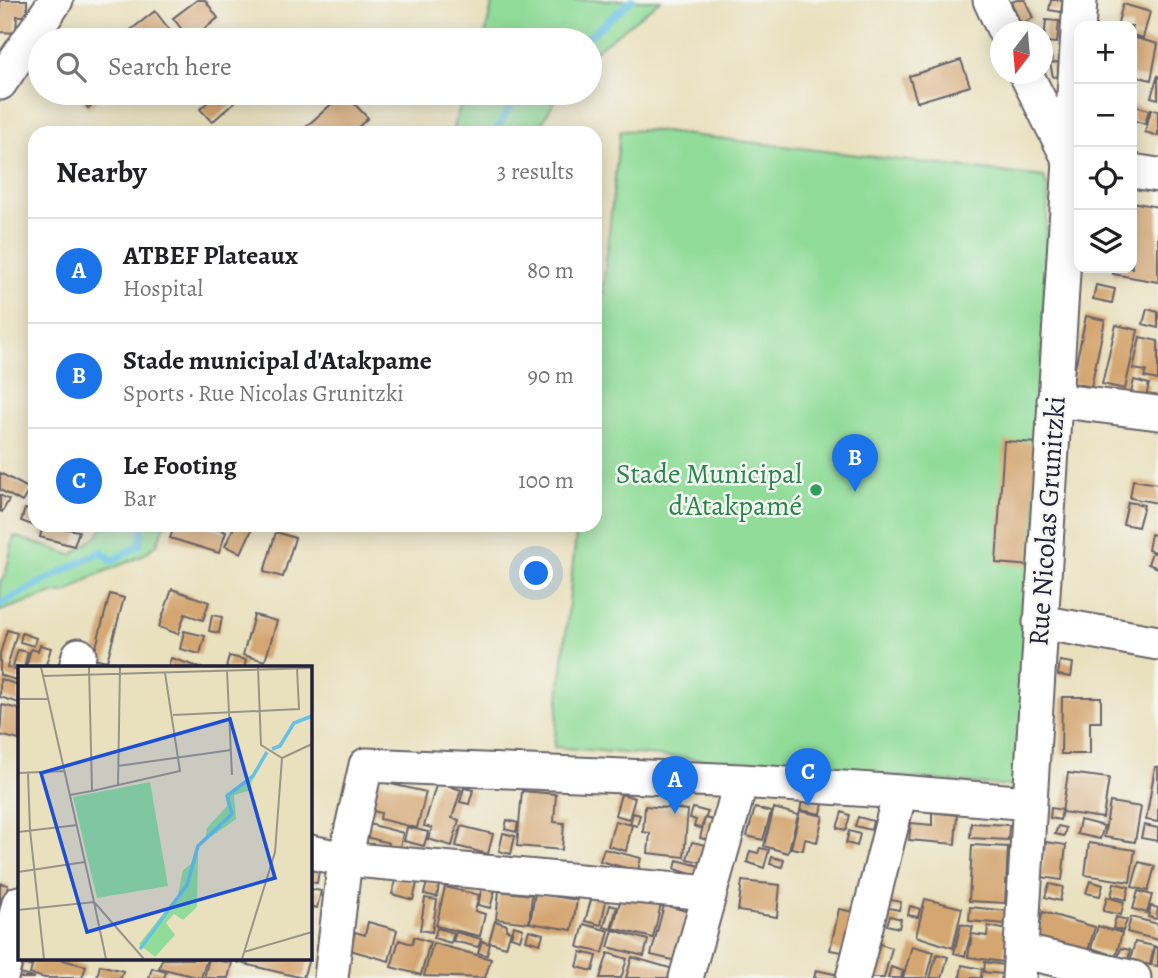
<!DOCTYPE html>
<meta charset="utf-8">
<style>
:root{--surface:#fff;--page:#f6f6f6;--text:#202124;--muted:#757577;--line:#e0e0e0;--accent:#1a73e8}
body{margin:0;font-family:Alegreya,serif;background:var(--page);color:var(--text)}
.controls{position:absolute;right:21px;top:21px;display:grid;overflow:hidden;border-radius:14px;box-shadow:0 4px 18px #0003}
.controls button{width:63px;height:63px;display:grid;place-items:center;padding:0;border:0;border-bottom:2px solid var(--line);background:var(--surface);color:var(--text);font:35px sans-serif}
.compass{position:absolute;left:990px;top:21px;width:63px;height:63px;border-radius:50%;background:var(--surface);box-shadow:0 4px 18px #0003;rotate:196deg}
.you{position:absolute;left:537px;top:574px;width:24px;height:24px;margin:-18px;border:5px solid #fff;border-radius:50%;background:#1a73e8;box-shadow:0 0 0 10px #1a73e833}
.badge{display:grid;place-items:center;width:46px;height:46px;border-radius:50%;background:var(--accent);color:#fff;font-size:23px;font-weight:700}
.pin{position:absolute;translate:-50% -58px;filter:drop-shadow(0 2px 4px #0008)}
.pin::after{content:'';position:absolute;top:37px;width:24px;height:21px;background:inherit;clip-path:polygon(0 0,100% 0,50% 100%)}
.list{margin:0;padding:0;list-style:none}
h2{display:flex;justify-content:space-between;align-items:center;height:91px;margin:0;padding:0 28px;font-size:30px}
h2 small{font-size:23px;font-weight:400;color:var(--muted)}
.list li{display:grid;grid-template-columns:46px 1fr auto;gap:21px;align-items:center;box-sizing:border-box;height:105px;padding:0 28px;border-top:2px solid var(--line)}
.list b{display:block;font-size:26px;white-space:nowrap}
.list p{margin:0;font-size:23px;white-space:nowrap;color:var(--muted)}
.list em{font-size:23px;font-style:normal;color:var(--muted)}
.icon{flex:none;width:38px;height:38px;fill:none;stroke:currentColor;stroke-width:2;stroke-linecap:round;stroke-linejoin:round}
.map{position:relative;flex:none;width:1158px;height:978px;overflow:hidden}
.search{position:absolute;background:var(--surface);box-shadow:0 4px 18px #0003;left:28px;top:28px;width:574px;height:77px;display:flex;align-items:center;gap:18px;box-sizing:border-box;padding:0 24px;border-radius:38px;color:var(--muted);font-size:26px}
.panel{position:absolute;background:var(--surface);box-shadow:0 4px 18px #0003;left:28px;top:126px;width:574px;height:406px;border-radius:21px}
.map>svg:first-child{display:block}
.green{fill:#90dc98;stroke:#597f6a;stroke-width:2}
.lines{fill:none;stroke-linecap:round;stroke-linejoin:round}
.stream{stroke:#67c1e4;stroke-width:7}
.building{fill:#d4a671}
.minor-casing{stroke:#686469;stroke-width:37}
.minor{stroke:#fff;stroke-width:33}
.leisure-dot{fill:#2e9e5b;stroke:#f6f6f2;stroke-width:2.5}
.labels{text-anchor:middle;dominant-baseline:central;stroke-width:5;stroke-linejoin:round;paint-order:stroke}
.leisure-label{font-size:28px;fill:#27864d;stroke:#f6f6f2;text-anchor:end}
.street-label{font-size:28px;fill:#22223b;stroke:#f6f6f2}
.inset-river{fill:none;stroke:#67c1e4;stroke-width:3.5}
.inset-road{fill:none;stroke:#99948a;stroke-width:2}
.view{fill:#1d4ed8;fill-opacity:0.15;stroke:#1d4ed8;stroke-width:3.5}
.inset-edge{fill:none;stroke:#22223b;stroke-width:3.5}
</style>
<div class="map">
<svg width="1158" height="978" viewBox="0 0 1158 978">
<rect width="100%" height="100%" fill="#f6f6f2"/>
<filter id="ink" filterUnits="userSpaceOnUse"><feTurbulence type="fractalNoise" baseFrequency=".0143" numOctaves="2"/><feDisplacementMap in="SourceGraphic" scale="14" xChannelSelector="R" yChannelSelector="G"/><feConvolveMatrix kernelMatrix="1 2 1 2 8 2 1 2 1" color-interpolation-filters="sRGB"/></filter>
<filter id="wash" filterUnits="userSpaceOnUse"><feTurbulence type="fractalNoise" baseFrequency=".00686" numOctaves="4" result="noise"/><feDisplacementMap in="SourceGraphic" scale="28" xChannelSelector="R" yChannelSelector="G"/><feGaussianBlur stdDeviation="1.57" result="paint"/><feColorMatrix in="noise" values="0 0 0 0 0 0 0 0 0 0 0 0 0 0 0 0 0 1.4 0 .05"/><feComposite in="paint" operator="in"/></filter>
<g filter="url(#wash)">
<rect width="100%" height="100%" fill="#e9e0be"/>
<!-- green -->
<path class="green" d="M493,0H661L590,55V40H484Z
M465,93H559L536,133H451Z
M647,130L1044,177L1048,191L1036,535L1018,787L554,747L577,525H595V361L620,131Z
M105,525H165L157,544L142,556L94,576L68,592L50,594L0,611V581L5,577L14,536L72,555L97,536Z"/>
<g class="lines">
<!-- stream -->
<path class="stream" d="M585,40L632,0
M494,133L514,101L524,93
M0,604L102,551L112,561L139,545L143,525"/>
</g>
<g id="blocks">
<!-- building -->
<path class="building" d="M0,0H27V16H17L16,33L0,32Z
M197,0H205L218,18L190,40L173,18Z
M1017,0H1025L1033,18L1021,24L1011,2Z
M1051,0H1063L1061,12L1049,10Z
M1123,4L1150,12L1143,38L1132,35V26H1117Z
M155,11L176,38L118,40Z
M1046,20L1059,21L1057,43L1044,42Z
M1132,37L1158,44L1151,80L1132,75Z
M1045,45L1052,60L1042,64V47Z
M961,60L970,86L917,102L909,76Z
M1059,62L1061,76L1053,77L1050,63Z
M1158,75V99L1151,97Z
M76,93H107L88,108Z
M218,93H245L212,122L200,109Z
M344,93L368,118L352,133H299Z
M1132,105L1149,110L1145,124L1132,120Z
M1151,109L1158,111V136L1145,132Z
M1132,202L1158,207V282L1113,274L1114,268H1132Z
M1096,285L1115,289L1112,303L1093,299Z
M1147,309L1158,312V328L1143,324Z
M1086,316L1105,320L1091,387L1072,383Z
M1116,325L1138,330L1125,389L1102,384Z
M1140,337L1158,341V380L1144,377L1146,371L1133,369Z
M1134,380L1149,384L1146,397L1131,393Z
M1004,441L1038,443L1031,566L996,563Z
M0,473L30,489L22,502L0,490Z
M1133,480L1158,484V503L1130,498Z
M0,495L9,500L2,512L0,511Z
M1128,502L1144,505L1138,527L1123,524Z
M25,509L35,512V526L21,521Z
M43,525L79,531L74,546L40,537Z
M175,525H204L226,532L219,553L170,538Z
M235,525H254L241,553L225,546Z
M276,532L295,538L283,577L264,572Z
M1151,534L1158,536V553L1148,550Z
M1152,552L1158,554V568L1148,564Z
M172,589L209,602L203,620L185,614L178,634L159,627Z
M110,594L124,598L107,661L93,658Z
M212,615L222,617L219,633L209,631Z
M254,615L277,621L265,661L243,655Z
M7,630L17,633L7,667L19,670V681L0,675V654Z
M184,631L205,636L200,654L180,649Z
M22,633L36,638L34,646L20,642Z
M40,645L51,648L45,668H26L31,649L38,651Z
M18,650L28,652L24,668L13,666Z
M229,656L246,660L244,668H226Z
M171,658L202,668H168Z
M1060,661L1073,663L1071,677L1058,675Z
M0,679L19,685V703L0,697Z
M1062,697H1101V722H1090V754H1061Z
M2,705L19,709V740L0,735Z
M1155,767H1158V822L1146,820Z
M1068,773L1109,778L1103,818L1062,812Z
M369,779L426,792L417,828L380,819L381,813L362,808Z
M437,782L461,790L452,818L459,820L452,846L428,839L432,828L424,826Z
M464,788L473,790L469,804L460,802Z
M522,791L556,794L554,822L564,823L562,850L517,846Z
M621,794L635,798L629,819L615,815Z
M803,798L823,803L821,814L800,810Z
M1110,802L1141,807L1135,842L1104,837Z
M645,806L688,810L684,857L648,853L650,833L643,832Z
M693,808L708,812L701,828L694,826L696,820L690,818Z
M755,808L771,812L763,840L747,836Z
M774,808L798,815L788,853L764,846Z
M1051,808L1062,810L1060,820L1050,818Z
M800,811L823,816L817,842L805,839L803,850L791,848Z
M842,812L850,815L846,830L837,828Z
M932,812L957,815L955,844L909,840L911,823L932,825Z
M633,813L640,815L637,826L630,824Z
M858,817L873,821L871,830L855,826Z
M705,818L717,821L712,841L700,838Z
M507,820L518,823L516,832L505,829Z
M1080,820L1104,826L1100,839L1077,834Z
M615,821L632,825L626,851L608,846Z
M971,823L1009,825L1008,840L970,838Z
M369,824L403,833L399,851L388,848L389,843L366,837Z
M1144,825L1158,828V841L1141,838Z
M461,826L493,834L488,854L456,846Z
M1058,826L1066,828L1064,836L1055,834Z
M407,827L428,832L424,846L404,841Z
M849,831L860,834L857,846L846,843Z
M503,833L515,836L511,854L499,851Z
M692,842L710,846L705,863L687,859Z
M1046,842L1066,845L1062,880L1041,877Z
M1089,843L1135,850L1130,882L1085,875Z
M972,845L1008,847L1005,903L969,901Z
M760,848L769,850L764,868L747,862L750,851L758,853Z
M604,849L641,858L638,871L600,861Z
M772,857L784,860L782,867L770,864Z
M677,860L700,866L698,876L675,869Z
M1139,862L1155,866L1148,891L1132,887Z
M310,869L319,871L317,883L310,882Z
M397,877L417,883L413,900L392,894Z
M742,881L780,885L777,917L738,911Z
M1090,881L1103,885L1100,896L1086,893Z
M427,882L439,885L437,897L424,894Z
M0,883L8,885L1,915H0Z
M1114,883L1129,887L1126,900L1111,896Z
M1049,884L1063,887L1060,901L1045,897Z
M445,887L479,895L475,911L485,914L480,936L436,926Z
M482,887L495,890L490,908L478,905Z
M310,889L321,891L317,908L310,906Z
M499,891L532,895L529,923L496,919Z
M1138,891L1152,895L1147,913L1133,909Z
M535,893L577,900L572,930L530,923Z
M593,893L607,896L601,925L585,921Z
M622,894L661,904L653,938L613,928Z
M1107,897L1124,902L1121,915L1103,911Z
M425,898L437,900L432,932L420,930Z
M886,899L901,902L899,910L884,907Z
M925,899L962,908L953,948L916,936Z
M610,905L617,907L611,929L604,927Z
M664,905L690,912L677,961L651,955Z
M910,906L920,909L918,917L908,915Z
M1151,906L1158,908L1156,919L1148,917Z
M970,907L1008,911L1007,924L969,921Z
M839,909L854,912L847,944H844L842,952L830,950Z
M1043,912L1095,927L1085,960L1034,945Z
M890,916L901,919L899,928L887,925Z
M1116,917L1127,920L1123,931L1113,928Z
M1131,917L1158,924V940L1127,932Z
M495,921L507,925L506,930L511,931L506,947L489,942Z
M368,922L397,930L389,961L350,950L355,932L365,935Z
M584,924L609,931L603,953L578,947Z
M961,924L973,927L965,956L954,953Z
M514,926L523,929L520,940L511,937Z
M988,926L1008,930L1003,962L968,957L972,934L987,936Z
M1098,926L1122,933L1116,956L1091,948Z
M437,928L454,933L451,943L434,938Z
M529,930L543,934L540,944L526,940Z
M613,930L648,940L644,956L608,947Z
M456,932L481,939L478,947L453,941Z
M414,937L430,942L421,975L391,967L399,940L412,944Z
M482,941L490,944L487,955L478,953Z
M1135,942L1154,946L1150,965L1130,960Z
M433,943L491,959L485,978L424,976Z
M877,943L892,948L884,978H867Z
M912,946L934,952L927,978H903Z
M1155,947H1158V966L1151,965Z
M1121,948L1130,950L1128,960L1118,957Z
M581,952L597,956L593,971L577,967Z
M608,953L627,959L621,978H600Z
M937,954L948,957L942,978H930Z
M632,957L673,969L671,978H626Z
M19,959H32L30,966L23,964L20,974L34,978H11Z
M34,959H59L86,966L82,978H45L30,974Z
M162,959H207L201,978L159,968Z
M209,959L232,963L228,978H204Z
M236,959H309L303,978L236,962Z
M985,962L1004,965L1002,974L984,972Z
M100,965L123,971L121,978H97Z
M962,965L982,969L981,978H960Z
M891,967L903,971L901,978H888Z
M152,968L166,972L164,978H149Z
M816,970L839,975L838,978H814Z"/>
</g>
</g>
<g filter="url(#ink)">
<use href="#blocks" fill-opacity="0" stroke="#686469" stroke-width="2"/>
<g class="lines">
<!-- minor casing -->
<g class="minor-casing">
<path id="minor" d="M990,0L1005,32
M0,83L56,0
M1070,158L1080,0
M1132,171L1158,175
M1054,400L1158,413
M1040,622L1158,643
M76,668L79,655
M310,852L345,859L709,893
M1021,951L1134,978
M1,978L19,903
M331,978L345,859L366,765L741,781L900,792
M686,978L741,781
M853,978L900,792L1029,803
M1019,978L1070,161L1026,74"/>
</g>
<!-- minor -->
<use href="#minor" class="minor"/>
</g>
</g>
<!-- markers -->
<circle class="leisure-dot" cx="816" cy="490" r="7"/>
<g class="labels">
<!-- leisure labels -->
<g class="leisure-label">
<text x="802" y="474">Stade Municipal<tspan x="802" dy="32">d'Atakpamé</tspan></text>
</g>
<!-- street labels -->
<g class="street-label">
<text transform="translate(1047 521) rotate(-86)">Rue Nicolas Grunitzki</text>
</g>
</g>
<!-- overview -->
<g transform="translate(18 666)">
<rect width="294" height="294" fill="#e9e0be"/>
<path d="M238,107L230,125L216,129L218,153L187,175L189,162L209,140L208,128ZM132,116L150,220L79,232L55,131ZM177,185H180L179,241L165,254L156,248L148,257L157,269L137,291L121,278L160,229L165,204L173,198Z" fill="#90dc98"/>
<path class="inset-river" d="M254,83L262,80L276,57L294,50M122,283L169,219L180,180L214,148L209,130L235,110L249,86"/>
<path class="inset-road" d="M23,1L76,236L126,293M240,1L243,79L264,92M209,5L214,109M25,10L294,2M0,33H31M155,49L281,43L279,2M100,100L213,84M0,107L47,105M10,107L12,164L26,293M100,120L102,1M74,125L162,105L147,7M52,129L74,125L71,1M0,166L59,159M0,206L67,196M0,244L76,236L88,293M226,286L294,266M224,293L257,186L264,92L294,78"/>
<path class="view" d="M212,53L257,212L69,266L23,107Z"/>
<rect width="294" height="294" class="inset-edge"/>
</g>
</svg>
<div class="controls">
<button>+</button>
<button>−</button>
<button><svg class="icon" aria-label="locate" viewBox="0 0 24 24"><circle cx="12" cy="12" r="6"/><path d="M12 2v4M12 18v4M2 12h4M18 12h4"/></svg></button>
<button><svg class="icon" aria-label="layers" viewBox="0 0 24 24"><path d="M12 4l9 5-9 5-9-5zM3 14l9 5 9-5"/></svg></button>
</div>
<svg class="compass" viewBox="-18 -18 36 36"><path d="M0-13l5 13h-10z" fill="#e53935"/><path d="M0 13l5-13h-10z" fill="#757577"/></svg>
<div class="you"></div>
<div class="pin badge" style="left:675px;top:814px">A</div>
<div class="pin badge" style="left:855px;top:492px">B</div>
<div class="pin badge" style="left:808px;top:806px">C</div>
<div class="search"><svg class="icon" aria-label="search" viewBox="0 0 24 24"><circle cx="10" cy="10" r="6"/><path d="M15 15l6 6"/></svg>Search here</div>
<section class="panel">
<h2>Nearby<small>3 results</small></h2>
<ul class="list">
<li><span class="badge">A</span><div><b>ATBEF Plateaux</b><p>Hospital</p></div><em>80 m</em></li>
<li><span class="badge">B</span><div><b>Stade municipal d'Atakpame</b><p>Sports · Rue Nicolas Grunitzki</p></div><em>90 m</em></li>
<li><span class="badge">C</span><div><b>Le Footing</b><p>Bar</p></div><em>100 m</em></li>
</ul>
</section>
</div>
